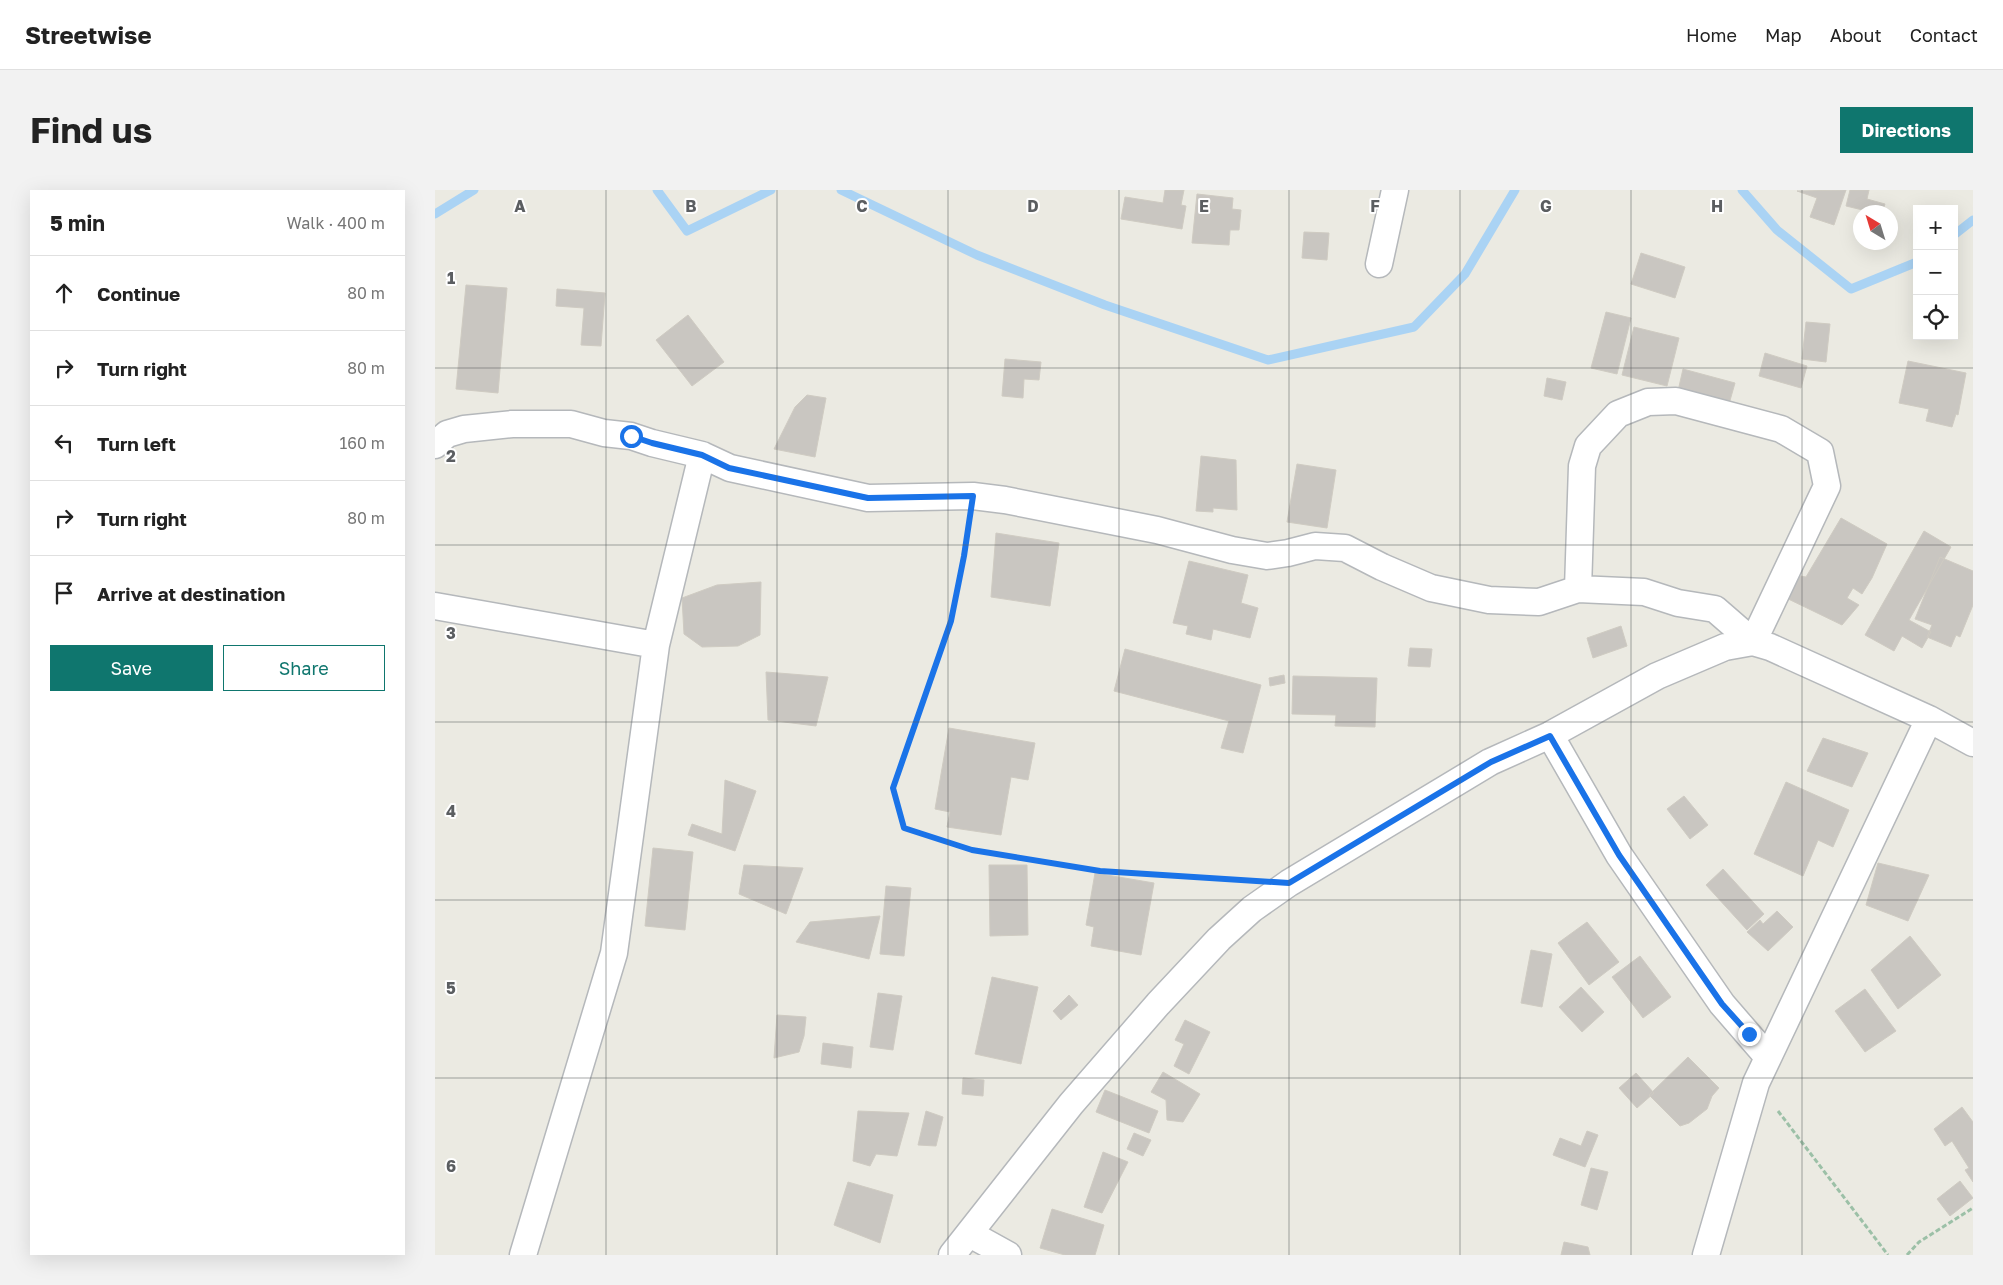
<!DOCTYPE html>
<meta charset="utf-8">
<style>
:root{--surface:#fff;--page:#f2f2f2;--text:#222;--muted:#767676;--line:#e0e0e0;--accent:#0f766e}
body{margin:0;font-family:"Golos Text",sans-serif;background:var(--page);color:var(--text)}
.controls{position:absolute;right:15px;top:15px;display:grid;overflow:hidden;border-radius:0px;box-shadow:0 5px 20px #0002}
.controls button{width:45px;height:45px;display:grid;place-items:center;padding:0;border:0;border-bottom:1px solid var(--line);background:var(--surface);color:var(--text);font:25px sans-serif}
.compass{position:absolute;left:1418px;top:15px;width:45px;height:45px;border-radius:50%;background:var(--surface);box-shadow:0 5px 20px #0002;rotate:322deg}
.stop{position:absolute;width:15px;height:15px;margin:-11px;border:4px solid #1a73e8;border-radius:50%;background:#fff}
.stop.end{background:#1a73e8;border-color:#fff;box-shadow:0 1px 5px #0008}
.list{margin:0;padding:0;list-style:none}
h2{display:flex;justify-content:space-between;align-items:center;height:65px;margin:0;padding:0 20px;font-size:21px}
h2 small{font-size:16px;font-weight:400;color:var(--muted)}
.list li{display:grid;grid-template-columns:32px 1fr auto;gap:15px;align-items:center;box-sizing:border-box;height:75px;padding:0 20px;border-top:1px solid var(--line)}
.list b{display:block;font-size:19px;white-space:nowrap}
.list em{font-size:16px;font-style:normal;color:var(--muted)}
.actions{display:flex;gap:10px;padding:15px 20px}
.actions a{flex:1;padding:11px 0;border:1px solid var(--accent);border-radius:0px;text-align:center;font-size:18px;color:var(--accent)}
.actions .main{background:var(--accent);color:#fff}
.icon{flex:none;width:28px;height:28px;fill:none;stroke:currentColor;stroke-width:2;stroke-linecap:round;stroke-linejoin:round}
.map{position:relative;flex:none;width:1538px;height:1065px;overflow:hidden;border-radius:0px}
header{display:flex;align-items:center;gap:30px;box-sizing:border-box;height:70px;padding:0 25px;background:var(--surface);border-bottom:1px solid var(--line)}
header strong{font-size:24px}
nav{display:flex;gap:28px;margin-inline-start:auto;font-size:18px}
.intro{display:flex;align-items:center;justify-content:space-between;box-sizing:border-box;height:120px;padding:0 30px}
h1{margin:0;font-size:35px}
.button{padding:12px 22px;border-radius:0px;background:var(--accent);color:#fff;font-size:18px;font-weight:700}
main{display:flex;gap:30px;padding:0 30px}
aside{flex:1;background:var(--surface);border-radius:0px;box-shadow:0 5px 20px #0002}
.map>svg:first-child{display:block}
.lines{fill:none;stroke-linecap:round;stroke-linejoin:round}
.stream{stroke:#aad3f4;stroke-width:9}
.building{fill:#c9c6c1;stroke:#cfcbc2}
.minor-casing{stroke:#b5b8bb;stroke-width:29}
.path{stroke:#9cc0a7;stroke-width:3;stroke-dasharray:5 2.5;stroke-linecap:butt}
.minor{stroke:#fff;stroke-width:26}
.route{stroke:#1a73e8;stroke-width:6}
.grid{fill:none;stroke:#5b5e61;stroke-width:1;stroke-opacity:0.55}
.grid-label{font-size:16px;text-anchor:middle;font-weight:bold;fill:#5b5e61;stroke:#fff;stroke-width:4;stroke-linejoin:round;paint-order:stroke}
</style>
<header>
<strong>Streetwise</strong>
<nav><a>Home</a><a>Map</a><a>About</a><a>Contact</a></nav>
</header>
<div class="intro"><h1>Find us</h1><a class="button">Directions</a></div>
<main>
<aside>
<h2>5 min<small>Walk · 400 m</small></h2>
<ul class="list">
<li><svg class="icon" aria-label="ahead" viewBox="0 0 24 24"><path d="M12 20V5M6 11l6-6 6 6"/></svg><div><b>Continue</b></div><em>80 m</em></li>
<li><svg class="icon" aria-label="right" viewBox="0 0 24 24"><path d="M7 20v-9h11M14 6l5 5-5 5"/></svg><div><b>Turn right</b></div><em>80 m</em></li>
<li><svg class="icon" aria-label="left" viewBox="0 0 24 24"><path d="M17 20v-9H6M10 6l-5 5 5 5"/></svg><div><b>Turn left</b></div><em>160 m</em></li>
<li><svg class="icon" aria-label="right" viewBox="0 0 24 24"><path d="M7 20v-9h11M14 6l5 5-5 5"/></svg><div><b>Turn right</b></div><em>80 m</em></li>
<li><svg class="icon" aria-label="arrive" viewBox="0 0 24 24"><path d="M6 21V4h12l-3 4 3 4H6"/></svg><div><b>Arrive at destination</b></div></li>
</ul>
<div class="actions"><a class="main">Save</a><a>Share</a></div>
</aside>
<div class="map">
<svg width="1538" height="1065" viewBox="0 0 1538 1065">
<rect width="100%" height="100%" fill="#ebeae2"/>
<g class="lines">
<!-- stream -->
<path class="stream" d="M222,0L252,41L336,0
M406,0L542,65L670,115L833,170L979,137L1030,84L1080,0
M1307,0L1342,40L1416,99L1482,72
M0,24L39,0
M1519,45L1538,30"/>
</g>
<!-- building -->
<path class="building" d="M730,0H749L746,15L751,16L747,39L686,29L690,7L728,13Z
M1411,0L1399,35L1375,27L1382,8L1362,1Z
M1415,0H1434L1432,9L1450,14L1447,22H1436L1411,16Z
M762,4L798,8L797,19L806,20L804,40H795L794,55L757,53Z
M869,42L894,43L892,70L867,68Z
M1206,63L1250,77L1240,108L1196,94Z
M31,95L72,98L63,203L21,199Z
M122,99L170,103L166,156L146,155L149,118L121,116Z
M1171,122L1196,128L1182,184L1156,178Z
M253,125L289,172L257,196L221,150Z
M1371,132L1395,134L1391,172L1367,169Z
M1199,137L1244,148L1232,196L1187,185Z
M1330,163L1372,176L1366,198L1324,186Z
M570,169L606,172L604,190L589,189L588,208L567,206Z
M1473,171L1531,183L1523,225L1521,224L1517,237L1491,231L1494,219L1464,213Z
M1248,179L1300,193L1294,214L1243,201Z
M1112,188L1131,192L1127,210L1109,206Z
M372,205L391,208L380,267L339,259L360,217Z
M766,266L801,270L802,320L778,318V322L761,321Z
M862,274L901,280L892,338L852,332Z
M1406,328L1452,354L1437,388L1427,404L1418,398L1412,408L1424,415L1407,435L1345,405L1354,384L1371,387Z
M1489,341L1516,357L1474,430L1496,442L1487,458L1467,446L1459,461L1430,445Z
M561,343L624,353L615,416L556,407Z
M1505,367L1538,381V415L1525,447L1521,445L1516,457L1492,447L1497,435L1480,429Z
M754,371L813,385L806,413L823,418L815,448L778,439L776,450L751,444L753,436L738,433Z
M326,392L325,445L303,456L267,457L249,444L247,408L282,395Z
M1186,436L1192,456L1158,468L1152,448Z
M975,458L997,459L995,477L973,476Z
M690,459L826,495L808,563L786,558L794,531L679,501Z
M331,482L393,487L381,536L333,530Z
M849,485L850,493L835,496L834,488Z
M858,486L942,488L940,537L900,536L901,525L857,524Z
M514,538L600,553L593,590L576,587L566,645L512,637L515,622L500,619Z
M1388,548L1433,563L1417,597L1372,581Z
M290,590L321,601L300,661L253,645L257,634L287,644Z
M1351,592L1414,620L1398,657L1383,650L1368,686L1319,664Z
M1249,606L1273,635L1255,649L1232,619Z
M218,658L258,662L250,740L210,736Z
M1443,673L1494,685L1473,731L1431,715Z
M309,675L368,678L351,724L304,704Z
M554,675H592L593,745L555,746Z
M1288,679L1329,724L1312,740L1271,695Z
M660,683L719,693L706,765L656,756L659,737L651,735Z
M451,696L476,698L469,766L445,764Z
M1342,721L1358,737L1333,761L1312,742L1325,730L1328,734Z
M445,726L434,769L361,752L375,732Z
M1152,732L1184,772L1154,795L1123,753Z
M1475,746L1506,785L1463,819L1436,780Z
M1096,760L1117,764L1107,817L1086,813Z
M1205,766L1236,807L1208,828L1177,787Z
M557,787L603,797L586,874L540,864Z
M1146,797L1169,822L1147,842L1124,817Z
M1430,799L1461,841L1430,862L1400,821Z
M443,803L467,806L458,860L435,857Z
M634,805L643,815L626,830L618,821Z
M342,825L371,827L369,846L364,862L339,868Z
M750,830L775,842L754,884L739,876L749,854L740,850Z
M388,853L418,857L416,878L386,874Z
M1253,867L1284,898L1277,906L1272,919L1254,933L1245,936L1214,905Z
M728,882L765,904L748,932L732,930L731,910L716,902Z
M1201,883L1219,903L1202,918L1184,898Z
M528,888L549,890L548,906L527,904Z
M670,900L723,921L714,943L661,922Z
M1527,917L1538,932V992L1530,980L1534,978L1517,951L1510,956L1499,939Z
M423,921L474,923L462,966L441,964L435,976L418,971Z
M491,921L508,927L501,956L483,955Z
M1152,941L1163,945L1150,977L1118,965L1125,948L1146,956Z
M699,943L716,950L708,966L692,959Z
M668,962L693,972L667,1023L649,1017Z
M1156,978L1173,982L1162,1020L1146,1015Z
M1525,991L1538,1008L1515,1026L1502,1009Z
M413,992L458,1005L445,1053L399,1035Z
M617,1019L669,1035L660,1065H630L605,1058Z
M1129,1052L1153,1057L1155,1065H1126Z"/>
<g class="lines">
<!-- minor casing -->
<g class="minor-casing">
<path id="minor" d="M944,74L960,0
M0,255L12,244L29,239L77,234H136L169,243L196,246L217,253L267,265L295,278L433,308L538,306L570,310L722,340L797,360L832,366L853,363L880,356L910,358L947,377L996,398L1054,410L1104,412L1143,399L1209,402L1243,413L1280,419L1318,452L1392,296L1385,262L1346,239L1241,211L1213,212L1183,224L1153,256L1147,276L1143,399
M0,416L221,455
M1115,545L1184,665L1287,814L1332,866
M535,1044L573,1065
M88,1065L179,763L221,455L267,265
M517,1065L636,914L723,814L784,749L817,719L854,693L1055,572L1115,545L1222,486L1290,457L1318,452L1335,457L1494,529L1538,553
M1271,1065L1321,893L1494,529"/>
</g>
<!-- path -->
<path class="path" d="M534,333L516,431L458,598L469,638L537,660L665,681L809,690
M1343,921L1453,1065
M1472,1065L1484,1052L1538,1018"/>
<!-- minor -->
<use href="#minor" class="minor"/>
</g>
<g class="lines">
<!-- route -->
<path class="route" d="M196,246L217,253L267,265L294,278L433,308L538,306L529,366L516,431L458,598L469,638L537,660L665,681L854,693L1056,572L1115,546L1184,665L1287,814L1314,844"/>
</g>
<!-- grid -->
<path class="grid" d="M171,0V1065M342,0V1065M513,0V1065M684,0V1065M854,0V1065M1025,0V1065M1196,0V1065M1367,0V1065M0,178H1538M0,355H1538M0,532H1538M0,710H1538M0,888H1538"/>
<g class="grid-label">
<text x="85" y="22">A</text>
<text x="256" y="22">B</text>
<text x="427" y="22">C</text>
<text x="598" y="22">D</text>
<text x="769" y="22">E</text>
<text x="940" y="22">F</text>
<text x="1111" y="22">G</text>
<text x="1282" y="22">H</text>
<text x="16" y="94">1</text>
<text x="16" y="272">2</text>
<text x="16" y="449">3</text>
<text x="16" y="627">4</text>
<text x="16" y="804">5</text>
<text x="16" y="982">6</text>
</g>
</svg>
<div class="controls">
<button>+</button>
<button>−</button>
<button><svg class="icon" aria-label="locate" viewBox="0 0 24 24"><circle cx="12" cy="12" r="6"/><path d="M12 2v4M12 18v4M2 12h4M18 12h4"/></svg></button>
</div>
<svg class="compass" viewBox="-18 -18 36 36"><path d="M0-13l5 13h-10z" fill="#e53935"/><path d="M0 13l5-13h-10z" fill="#767676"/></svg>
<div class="stop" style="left:196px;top:246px"></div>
<div class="stop end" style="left:1314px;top:844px"></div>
</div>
</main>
